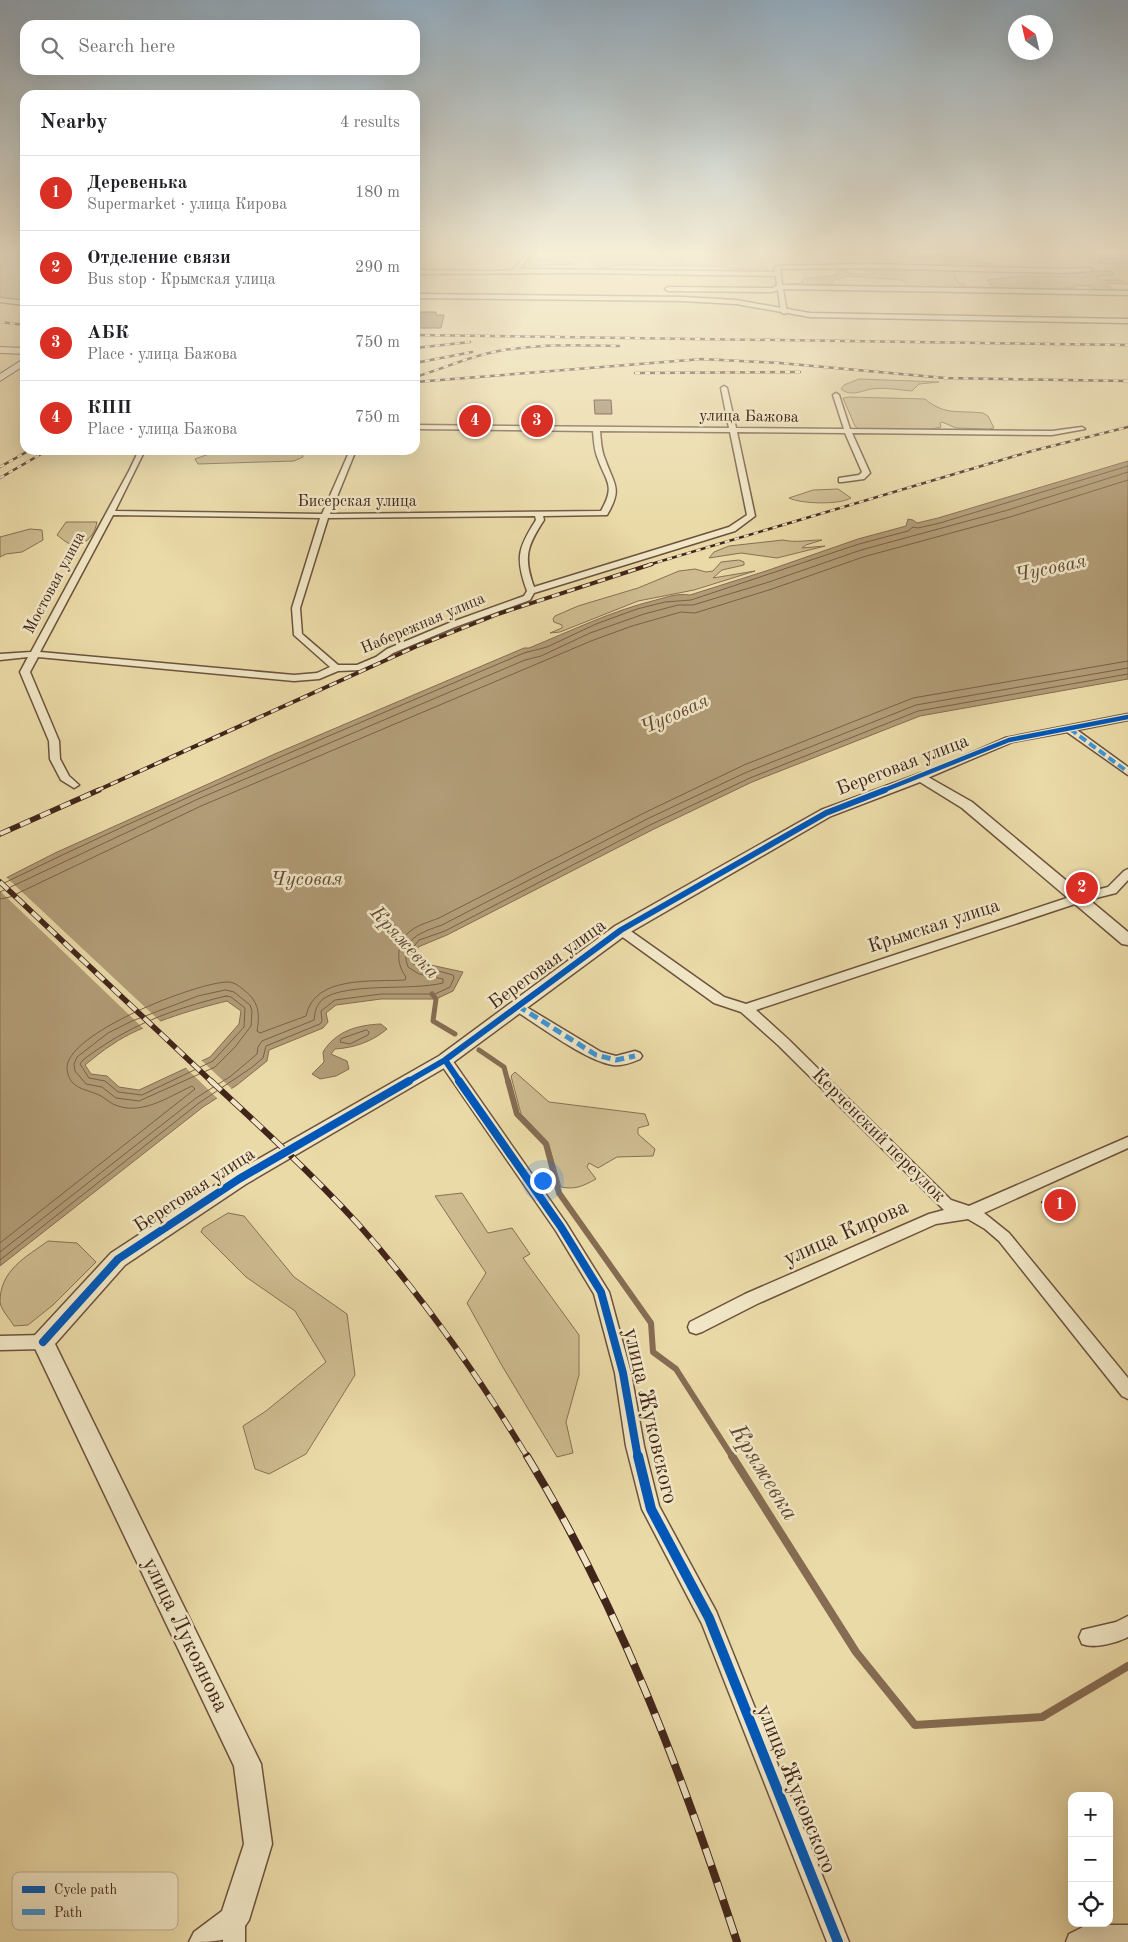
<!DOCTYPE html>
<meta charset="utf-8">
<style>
:root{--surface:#fff;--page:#f6f6f6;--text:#202124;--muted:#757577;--line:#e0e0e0;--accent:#d93025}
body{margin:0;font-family:"Old Standard TT",serif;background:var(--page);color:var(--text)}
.controls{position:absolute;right:15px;bottom:15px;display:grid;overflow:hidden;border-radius:10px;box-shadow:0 5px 20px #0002}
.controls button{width:45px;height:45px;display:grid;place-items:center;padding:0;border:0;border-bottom:1px solid var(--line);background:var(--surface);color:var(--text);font:25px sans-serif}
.compass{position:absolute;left:1008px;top:15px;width:45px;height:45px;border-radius:50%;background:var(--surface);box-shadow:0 5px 20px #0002;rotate:326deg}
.you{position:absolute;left:542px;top:1180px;width:18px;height:18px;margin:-12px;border:4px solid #fff;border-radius:50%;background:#1a73e8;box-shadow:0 0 0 8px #1a73e833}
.badge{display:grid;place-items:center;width:32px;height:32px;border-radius:50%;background:var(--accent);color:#fff;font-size:16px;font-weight:700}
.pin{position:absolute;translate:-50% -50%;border:2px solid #fff;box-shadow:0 1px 5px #0006}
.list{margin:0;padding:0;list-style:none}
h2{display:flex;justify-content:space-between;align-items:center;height:65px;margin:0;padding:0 20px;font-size:21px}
h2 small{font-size:16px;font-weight:400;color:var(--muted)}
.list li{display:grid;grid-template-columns:32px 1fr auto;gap:15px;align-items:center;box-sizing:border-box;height:75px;padding:0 20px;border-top:1px solid var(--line)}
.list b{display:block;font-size:19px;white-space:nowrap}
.list p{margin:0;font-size:16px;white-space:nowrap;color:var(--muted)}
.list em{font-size:16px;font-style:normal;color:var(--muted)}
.icon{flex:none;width:28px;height:28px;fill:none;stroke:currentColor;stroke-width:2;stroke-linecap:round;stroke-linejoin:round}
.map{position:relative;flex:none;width:1128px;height:1942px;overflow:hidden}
.search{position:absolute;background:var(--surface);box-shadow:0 5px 20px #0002;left:20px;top:20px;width:400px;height:55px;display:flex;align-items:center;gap:12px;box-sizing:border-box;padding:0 18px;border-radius:15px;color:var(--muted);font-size:19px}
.panel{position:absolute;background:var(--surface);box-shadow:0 5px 20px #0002;left:20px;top:90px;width:400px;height:365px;border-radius:15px}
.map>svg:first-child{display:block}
.green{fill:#cdbb8f;stroke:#887054}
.water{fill:#b19c77;stroke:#856c52;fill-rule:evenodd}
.pier{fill:#eadaa7}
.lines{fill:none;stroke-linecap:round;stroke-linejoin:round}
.shore{stroke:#7a6048;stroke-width:1}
.stream-far2{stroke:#856c52;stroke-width:5}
.stream-far1{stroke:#856c52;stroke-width:6}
.stream{stroke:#856c52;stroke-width:8}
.building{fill:#998363;stroke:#42251a}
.minor-casing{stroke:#6c523d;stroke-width:3}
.tertiary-casing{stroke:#6c523d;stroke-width:3}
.secondary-casing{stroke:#42251a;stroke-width:2}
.minor{fill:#f1e7c6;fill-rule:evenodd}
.tertiary{fill:#f1e7c6;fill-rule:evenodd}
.secondary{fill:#f1e7c6;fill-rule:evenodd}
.rail-far4-casing{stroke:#42251a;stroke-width:2.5}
.rail-far3-casing{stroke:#42251a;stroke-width:4}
.rail-far2-casing{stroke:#42251a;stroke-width:5.5}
.rail-far1-casing{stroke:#42251a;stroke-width:6}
.rail-casing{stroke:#42251a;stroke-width:8}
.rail-far4{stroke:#f1e7c6;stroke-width:2;stroke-dasharray:5;stroke-linecap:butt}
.rail-far3{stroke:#f1e7c6;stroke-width:2.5;stroke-dasharray:8;stroke-linecap:butt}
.rail-far2{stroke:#f1e7c6;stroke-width:4;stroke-dasharray:11;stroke-linecap:butt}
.rail-far1{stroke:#f1e7c6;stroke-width:4.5;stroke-dasharray:14;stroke-linecap:butt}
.rail{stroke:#f1e7c6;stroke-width:6;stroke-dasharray:18;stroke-linecap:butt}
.quiet-far1{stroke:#3f95d4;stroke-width:4;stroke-dasharray:8 4;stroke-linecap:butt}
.quiet{stroke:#3f95d4;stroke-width:5;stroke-dasharray:9 5;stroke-linecap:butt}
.cycleway-far3-casing{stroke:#f1e7c6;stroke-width:7}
.cycleway-far2-casing{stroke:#f1e7c6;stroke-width:9}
.cycleway-far1-casing{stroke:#f1e7c6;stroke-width:11}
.cycleway-casing{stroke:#f1e7c6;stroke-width:13}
.cycleway-far3{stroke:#0057b8;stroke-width:4.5}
.cycleway-far2{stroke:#0057b8;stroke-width:6}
.cycleway-far1{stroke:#0057b8;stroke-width:8}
.cycleway{stroke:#0057b8;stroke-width:10}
.labels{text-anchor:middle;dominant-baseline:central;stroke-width:5;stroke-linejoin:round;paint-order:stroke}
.far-street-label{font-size:16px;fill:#42251a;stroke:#f1e7c6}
.street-label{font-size:19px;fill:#42251a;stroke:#f1e7c6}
.water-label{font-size:20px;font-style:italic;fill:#634936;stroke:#f1e7c6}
.near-street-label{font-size:22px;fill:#42251a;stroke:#f1e7c6}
.near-water-label{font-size:24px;font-style:italic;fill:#634936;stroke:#f1e7c6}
.key{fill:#f1e7c6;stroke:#bcad92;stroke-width:1}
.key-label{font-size:14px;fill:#42251a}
</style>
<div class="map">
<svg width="1128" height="1942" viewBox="0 0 1128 1942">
<rect width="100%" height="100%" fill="#eadaa7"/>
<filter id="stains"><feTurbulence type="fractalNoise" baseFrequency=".004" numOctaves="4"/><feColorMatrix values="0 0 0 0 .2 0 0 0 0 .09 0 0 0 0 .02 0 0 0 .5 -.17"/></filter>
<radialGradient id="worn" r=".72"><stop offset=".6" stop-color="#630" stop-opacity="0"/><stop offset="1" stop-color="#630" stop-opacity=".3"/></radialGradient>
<!-- green -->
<path class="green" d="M16,254L25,256V301L0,298V255Z
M766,254L767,256L759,258H711L715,260L760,261L769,271L752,272L751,269H732L722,266L616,265C602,271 592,268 587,255Z
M930,254L979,261L980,263L992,264L975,267L939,266L949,264L929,258H913Z
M1102,254H1128V264L1099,263Z
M534,259C542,260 569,260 574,264L548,265L546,270L521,268L526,261Z
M872,267L957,269L960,271L954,272L958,283L964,284L966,287H984L985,289H915L909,287L901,280L847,276L832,281V285L794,287L788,284L802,283L803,279L839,275L836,271H848L849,274H875L873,271L831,268Z
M1095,271L1113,272L1114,275L1097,276L1099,280H1120L1128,284L1108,283L1105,285L1113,289C1106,290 1097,292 1091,286L1073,285L1075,288L999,289L993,287L987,280L1022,276L1087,277L1088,276L1085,274H1061L1058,272Z
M859,379L939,382L919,384L912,391C899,390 884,387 871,389C861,391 851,397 841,389L844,385Z
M849,397L925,399C945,416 959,410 983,413L988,416L994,428L989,429L956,428L942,422L940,423L941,427L927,430H860L855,426L843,398Z
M220,450H296L302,453L303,457L294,461L198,464L195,459Z
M838,489L851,498C839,505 801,504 789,498L813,490Z
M66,522H97C95,535 83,550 68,543C64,541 60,537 57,535Z
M30,529L42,530L43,540L22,552L6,554L0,557V537Z
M783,540C796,543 808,540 822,540L806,545L802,548L825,546L777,558L741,553L709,558L714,552L729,546Z
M739,560L744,562V565L722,570L713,578L755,571L694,590L638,601L560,632L550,633L562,628V625L554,622L553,619L555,616L578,606L638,588L679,571L695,569L706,572L713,571L721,562Z
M515,1072L549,1102L645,1114L649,1125L638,1128V1134L655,1149L653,1156L617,1157L598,1168L589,1163L587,1167L596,1179C583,1186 575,1190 561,1187L548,1142L521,1114L511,1076Z
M462,1193L488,1233L512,1228L530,1254L523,1258L579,1335V1375L566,1422L573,1453L557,1457L501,1364L467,1303L486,1273L435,1196Z
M228,1213L244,1216L294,1277L347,1314L355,1375L306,1454L269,1474L255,1469L243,1426L266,1411L326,1362L295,1311L246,1277L201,1232L203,1228Z
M48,1241L77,1243L96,1262L53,1305L28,1325L14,1326C10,1319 1,1310 0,1302C0,1270 26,1257 48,1241Z"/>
<!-- water -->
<path class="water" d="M1128,461V679L920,716L752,782L652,830L447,935L418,947L417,962L463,972L453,991L436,999H381L336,1005L326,1013L328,1022L323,1028L269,1050L267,1061L237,1085L203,1107L0,1266V881L55,853L277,753L524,648H529C571,631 611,611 656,600C667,597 678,593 690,595L766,571L858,539L906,526L908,519L913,520L917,523L938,518ZM227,1001L241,1011L239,1024L210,1057L139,1090L119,1087L107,1076L91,1074L85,1065C94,1058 103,1050 113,1044C140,1025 194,1009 227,1001Z
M381,1024L387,1029C372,1042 353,1048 335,1049L331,1054L347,1061L349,1069L336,1076L320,1079L312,1074L324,1062L323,1052C336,1031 357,1025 381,1024Z"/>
<!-- pier -->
<path class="pier" d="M5,876L163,1024L146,1031L0,891V878Z
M200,1059L233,1090L219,1100L184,1066Z"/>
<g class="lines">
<!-- shore -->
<path class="shore" d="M0,885C171,801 348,728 524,653L547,647L596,624L637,609L665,602L691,600L859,544L908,531L913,527L918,528L940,523L1128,466
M0,892L198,799L525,660L541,656L590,633L644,614L678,605H693L769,582L861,550L1008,510L1128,472
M0,899L10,897L201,806L591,641L632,626L681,612L695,613L772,589L863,557L1010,517L1128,480
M226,990L234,992L250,1005L252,1011L251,1026L235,1047L215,1067L139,1101L116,1098L102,1087L86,1084L75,1071L74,1064L77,1057L108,1033L132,1021L198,996Z
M226,996L231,997L245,1008L244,1027L213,1061L142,1095L118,1092L105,1081L89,1078L80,1064L83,1060C127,1026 172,1009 226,996Z
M367,1030L369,1032L368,1035L350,1044L340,1042L341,1039Z
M0,1243L195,1089L192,1086C168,1097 140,1117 113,1104C109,1102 105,1098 101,1096C88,1089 69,1090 67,1069C64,1034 197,982 228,982C235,982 240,987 245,991C259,1002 260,1014 257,1031L260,1033L306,1016C314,975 373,982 405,980L406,977C400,969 398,961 399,951C402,929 421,925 439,918L644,813L744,765L913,698L1128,661
M0,1252L196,1098L231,1076L257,1054L258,1047L262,1041L314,1020C315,1012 316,1005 323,999C347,982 411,991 443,983V979L419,974L408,967C398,939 422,932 442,925L647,819L747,772L916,705L1128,668
M0,1260L199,1103L251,1068L263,1058L266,1046L320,1024L322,1021L321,1011L335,1000L381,994H435L450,987L454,978L453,975L413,964L412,949L419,940L445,931L650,825L750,778L918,711L1128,674"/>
<!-- stream-far2 -->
<path class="stream-far2" d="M432,994L436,999L433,1021L455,1034
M479,1050L504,1067L508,1082"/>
<!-- stream-far1 -->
<path class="stream-far1" d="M508,1081L517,1114L546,1144L559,1193L651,1323L653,1352L676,1369L733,1458"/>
<!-- stream -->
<path class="stream" d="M732,1456L856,1652L915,1725L1042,1717L1128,1666"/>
</g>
<!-- building -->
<path class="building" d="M415,312H436V315H444L441,328H415Z
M594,400H611L612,414H595Z
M1064,1192L1078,1207L1055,1217L1041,1202Z"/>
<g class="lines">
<!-- minor casing -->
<g class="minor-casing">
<path id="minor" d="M526,254H531L519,269L775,272L774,268L777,266L866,264L1061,269L1091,268L1093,271L1061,273L866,268L780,269L782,285L1128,291V295L783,289L787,312L784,314L781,312L778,290L772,292L668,291L665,289L668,287L772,288L777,286L776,276L578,273L415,274V270L495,271L513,270Z
M0,298L25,301V305L0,302Z
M724,386L727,388L736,428L844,429L833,395L836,393L839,395L850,429L1052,431L1082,427L1085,429L1052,435L852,433L870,473L864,479L842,482H839V478L859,475L862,472L845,433L737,432L755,516L735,531L534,593L530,600L455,627L393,653L382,661L361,670L338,671L319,679L294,681L38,657L30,672L59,741L60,759L69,776L79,785L74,788L61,780L50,759L49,741L20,672L28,657L0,660V654L31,652L129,471L139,450H145L115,511L322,514L350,450H356L330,514L601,511C616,485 606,482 598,459C594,450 594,440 593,431L415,429V425L729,428L721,388ZM600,431L730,432L747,515L729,527L534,587C523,557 527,546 544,520L543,516L607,515C623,488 614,485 605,459C601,450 601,440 600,431ZM113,515L320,518L292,608L294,635L330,667L317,673L294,675L40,652ZM535,516L536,520C518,548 515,558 527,591L524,596L449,623L387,649L376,657L357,665H338L302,634L300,608L328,518Z
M1128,714V720L1077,730L1128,767V775L1067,732L1012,742L925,779H917L916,777L1005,738Z
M1128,869V880L1116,893L1084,901L756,1010L788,1039L951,1200L969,1206L1128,1137V1148L984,1213L1009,1233L1128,1378V1399L1122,1396L999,1241L985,1229L968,1219L936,1224L757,1304L702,1332L696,1334L690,1332L688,1327L690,1322L745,1294L929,1214L944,1210L778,1045L741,1012L714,1003L617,933L615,930L617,927H625L724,997L746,1004L1076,895L1108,887L1124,871Z
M518,1002L601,1052L616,1056L635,1051L640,1053L642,1056L640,1059C631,1063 622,1066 613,1065C586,1061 538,1025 513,1009L512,1006L513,1003Z
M445,1055L450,1057L566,1223L609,1292L631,1373L644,1446L659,1506L716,1611L849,1942H827L702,1624L642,1509L626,1446L615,1373L594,1294L556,1231L440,1063L438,1060L440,1057Z
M43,1335L49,1337L51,1342L49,1347L43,1349L0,1350V1336Z
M1128,1616V1637C1116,1643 1095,1649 1082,1644L1079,1637L1082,1630L1116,1622Z
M234,1909L242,1912L245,1920V1942H223V1920L226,1912Z
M1087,1925H1128V1942H1066L1069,1934Z"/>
</g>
<!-- tertiary casing -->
<g class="tertiary-casing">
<path id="tertiary" d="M415,294L683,297L736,300L810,313L1128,319V323L810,317L736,304L683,301L415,298Z
M921,773L972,802L1128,932V945L1122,944L962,808L920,782L831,816L627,934L451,1064L246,1184L125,1265L55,1344L261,1764L272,1844L249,1920C237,1942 215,1942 189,1942L194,1932L222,1911L244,1844L234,1766L32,1342L35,1335L111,1253L232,1174L439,1056L615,926L821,810Z"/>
</g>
<!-- secondary casing -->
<g class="secondary-casing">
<path id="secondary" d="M0,347L25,348V354L0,353Z
M25,358V365L0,381V374Z"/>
</g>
<!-- minor -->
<use href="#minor" class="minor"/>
<!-- tertiary -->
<use href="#tertiary" class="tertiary"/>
<!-- secondary -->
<use href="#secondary" class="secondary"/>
<!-- rail-far4 casing -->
<g class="rail-far4-casing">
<path id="rail-far4" d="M0,322L25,325
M415,335L1128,345
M415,348L470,342
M415,363L472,352
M635,373L800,372
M415,377C439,370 461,360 485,354C529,343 574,345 619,346
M415,382L702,359L780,363L945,378L1128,381
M0,467L30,450
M0,478L48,450
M648,565L1032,451L1128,427"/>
</g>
<!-- rail-far3 casing -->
<g class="rail-far3-casing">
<path id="rail-far3" d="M96,791L415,647L498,614L652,564"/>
</g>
<!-- rail-far2 casing -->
<g class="rail-far2-casing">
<path id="rail-far2" d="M0,834L99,790
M0,882L212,1082"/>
</g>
<!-- rail-far1 casing -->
<g class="rail-far1-casing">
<path id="rail-far1" d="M211,1081C261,1127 312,1174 358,1224C422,1296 478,1375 528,1458"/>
</g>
<!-- rail casing -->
<g class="rail-casing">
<path id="rail" d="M527,1456C620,1608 682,1774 737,1942"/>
</g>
<!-- rail-far4 -->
<use href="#rail-far4" class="rail-far4"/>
<!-- rail-far3 -->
<use href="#rail-far3" class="rail-far3"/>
<!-- rail-far2 -->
<use href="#rail-far2" class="rail-far2"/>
<!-- rail-far1 -->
<use href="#rail-far1" class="rail-far1"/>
<!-- rail -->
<use href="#rail" class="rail"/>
<!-- quiet-far1 -->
<path class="quiet-far1" d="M1070,729L1128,772"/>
<!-- quiet -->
<path class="quiet" d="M518,1006L596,1055L616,1060L635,1056"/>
<!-- cycleway-far3 casing -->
<g class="cycleway-far3-casing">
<path id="cycleway-far3" d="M882,791L1009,740L1128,717"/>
</g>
<!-- cycleway-far2 casing -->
<g class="cycleway-far2-casing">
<path id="cycleway-far2" d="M445,1060L460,1082
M407,1082L445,1060L621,930L826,813L885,790"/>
</g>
<!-- cycleway-far1 casing -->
<g class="cycleway-far1-casing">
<path id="cycleway-far1" d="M459,1081L561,1227L601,1292L623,1373L638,1458
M43,1342L118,1259L239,1179L409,1081"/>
</g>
<!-- cycleway casing -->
<g class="cycleway-casing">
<path id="cycleway" d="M638,1456L651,1509L709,1618L838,1942"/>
</g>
<!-- cycleway-far3 -->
<use href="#cycleway-far3" class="cycleway-far3"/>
<!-- cycleway-far2 -->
<use href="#cycleway-far2" class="cycleway-far2"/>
<!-- cycleway-far1 -->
<use href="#cycleway-far1" class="cycleway-far1"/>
<!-- cycleway -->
<use href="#cycleway" class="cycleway"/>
</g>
<!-- sky -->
<linearGradient id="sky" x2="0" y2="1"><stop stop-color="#92aabb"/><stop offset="0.48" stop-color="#f6eed7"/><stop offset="1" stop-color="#f6eed7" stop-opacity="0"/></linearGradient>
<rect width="1128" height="526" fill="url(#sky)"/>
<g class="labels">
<!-- far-street labels -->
<g class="far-street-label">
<text transform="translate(749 417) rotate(1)">улица Бажова</text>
<text x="357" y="502">Бисерская улица</text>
<text transform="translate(55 583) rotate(-62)">Мостовая улица</text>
<text transform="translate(423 624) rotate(-23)">Набережная улица</text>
</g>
<!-- street labels -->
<g class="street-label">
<text transform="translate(903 766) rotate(-21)">Береговая улица</text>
<text transform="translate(934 927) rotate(-18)">Крымская улица</text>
<text transform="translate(548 965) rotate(-36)">Береговая улица</text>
<text transform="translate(878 1136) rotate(45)">Керченский переулок</text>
<text transform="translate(195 1191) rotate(-33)">Береговая улица</text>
</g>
<!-- water labels -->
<g class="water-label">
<text transform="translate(1051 569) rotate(-12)">Чусовая</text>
<text transform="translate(675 715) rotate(-24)">Чусовая</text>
<text x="307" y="880">Чусовая</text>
<text transform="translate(404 943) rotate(47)">Кряжевка</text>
</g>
<!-- near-street labels -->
<g class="near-street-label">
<text transform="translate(846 1233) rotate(-24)">улица Кирова</text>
<text transform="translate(650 1416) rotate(77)">улица Жуковского</text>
<text transform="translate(185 1635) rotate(64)">улица Лукоянова</text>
<text transform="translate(796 1789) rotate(68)">улица Жуковского</text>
</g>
<!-- near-water labels -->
<g class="near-water-label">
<text transform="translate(763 1473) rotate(58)">Кряжевка</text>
</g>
</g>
<!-- legend -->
<rect x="12" y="1872" width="166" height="58" rx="8" class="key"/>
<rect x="22" y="1886" width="23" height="7" fill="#0057b8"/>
<rect x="22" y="1909" width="23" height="6" fill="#3f95d4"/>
<g class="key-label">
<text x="54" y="1894">Cycle path</text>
<text x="54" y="1917">Path</text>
</g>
<rect width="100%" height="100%" filter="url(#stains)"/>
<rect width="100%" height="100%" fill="url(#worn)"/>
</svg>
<div class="controls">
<button>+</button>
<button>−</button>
<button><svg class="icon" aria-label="locate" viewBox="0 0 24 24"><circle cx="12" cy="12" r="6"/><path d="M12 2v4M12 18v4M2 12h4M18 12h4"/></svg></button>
</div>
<svg class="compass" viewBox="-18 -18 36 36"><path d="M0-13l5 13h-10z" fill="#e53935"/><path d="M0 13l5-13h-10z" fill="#757577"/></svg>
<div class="you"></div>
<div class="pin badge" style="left:1060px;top:1205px">1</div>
<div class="pin badge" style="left:1082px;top:888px">2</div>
<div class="pin badge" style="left:537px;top:421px">3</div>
<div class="pin badge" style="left:475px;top:421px">4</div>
<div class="search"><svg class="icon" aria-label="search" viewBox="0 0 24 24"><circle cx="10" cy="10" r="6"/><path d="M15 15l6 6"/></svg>Search here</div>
<section class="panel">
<h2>Nearby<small>4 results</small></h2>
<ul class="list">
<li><span class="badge">1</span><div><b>Деревенька</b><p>Supermarket · улица Кирова</p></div><em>180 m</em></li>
<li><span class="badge">2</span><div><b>Отделение связи</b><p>Bus stop · Крымская улица</p></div><em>290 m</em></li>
<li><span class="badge">3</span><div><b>АБК</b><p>Place · улица Бажова</p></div><em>750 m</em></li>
<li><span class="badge">4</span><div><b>КПП</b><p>Place · улица Бажова</p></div><em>750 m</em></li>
</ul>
</section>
</div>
